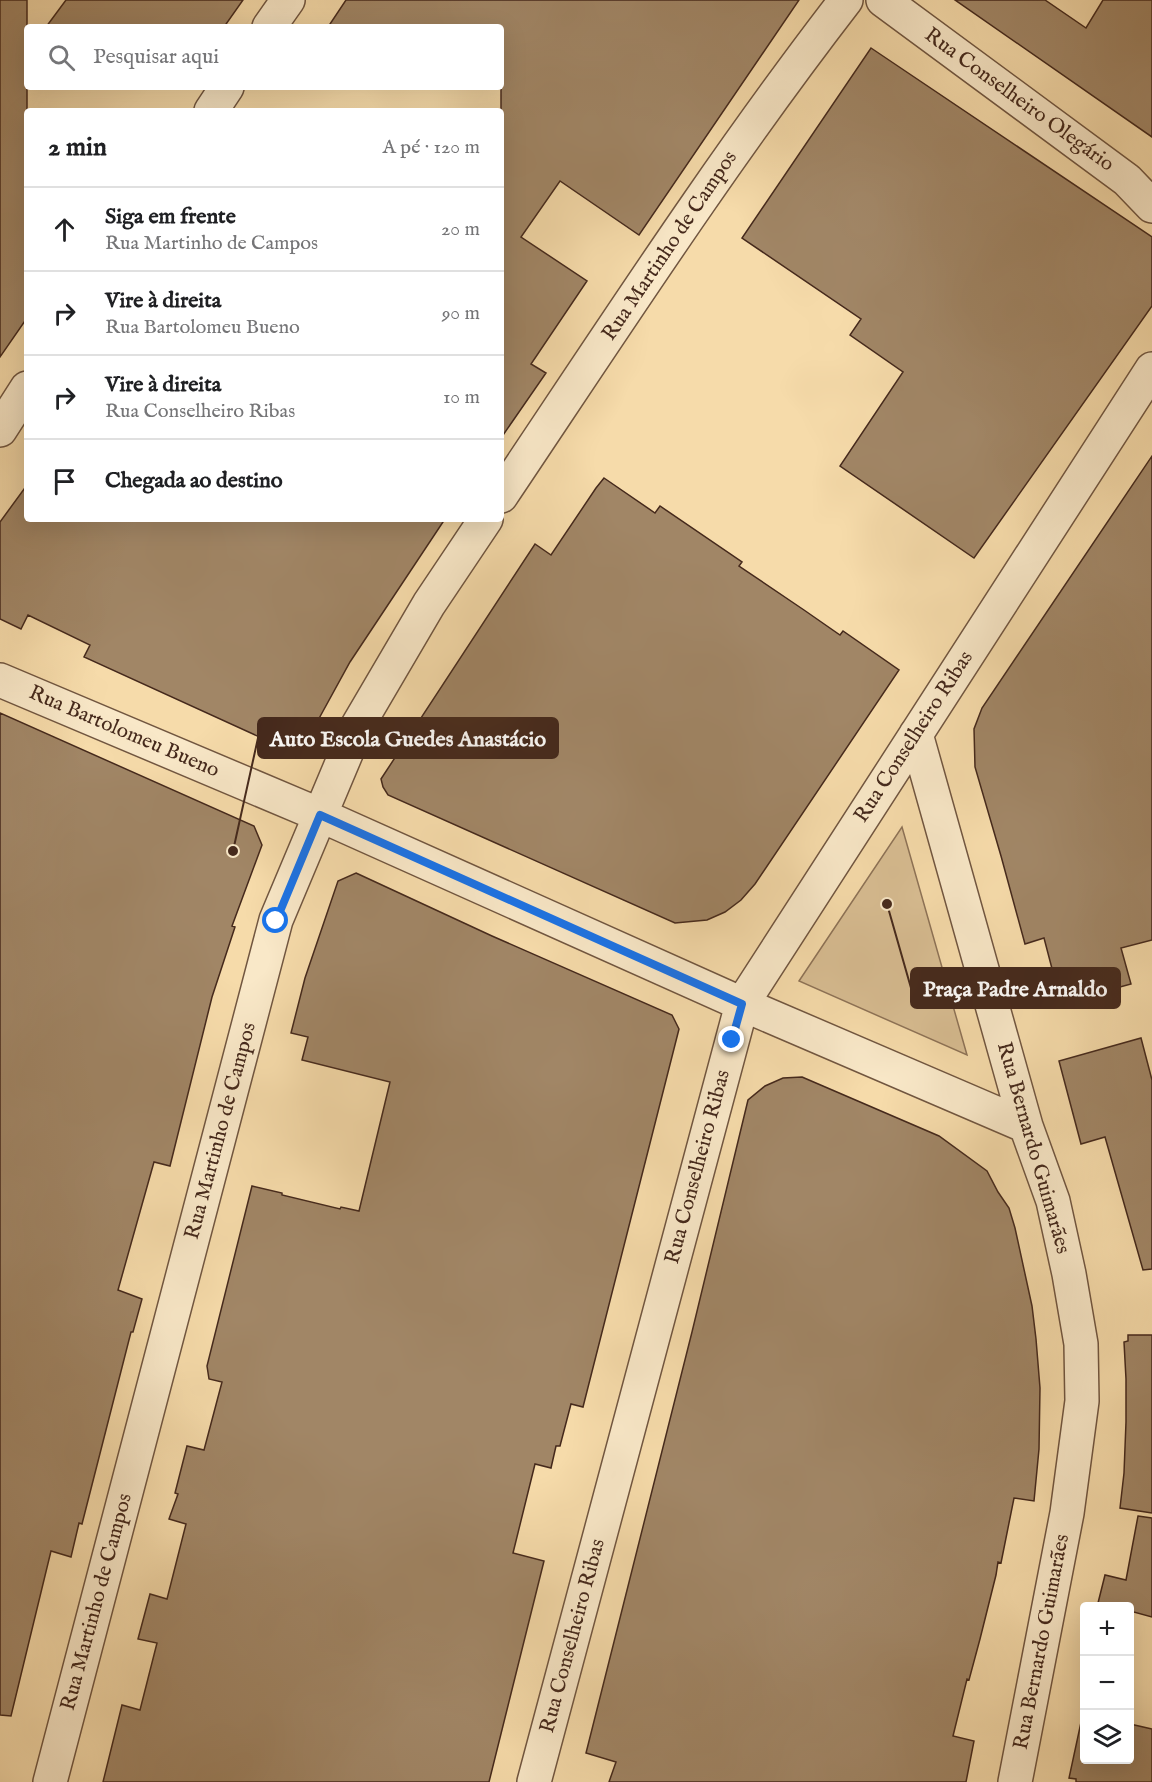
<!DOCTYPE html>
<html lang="pt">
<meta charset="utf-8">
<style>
:root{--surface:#fff;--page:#f6f6f6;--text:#202124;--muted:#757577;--line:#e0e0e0}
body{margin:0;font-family:"IM FELL English",serif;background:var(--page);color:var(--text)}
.controls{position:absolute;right:18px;bottom:18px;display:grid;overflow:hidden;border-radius:6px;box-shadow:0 6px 24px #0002}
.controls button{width:54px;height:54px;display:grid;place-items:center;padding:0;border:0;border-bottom:2px solid var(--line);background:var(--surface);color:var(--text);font:30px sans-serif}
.stop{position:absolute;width:18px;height:18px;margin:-14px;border:4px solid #1a73e8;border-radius:50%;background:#fff}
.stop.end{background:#1a73e8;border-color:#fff;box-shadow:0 2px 6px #0008}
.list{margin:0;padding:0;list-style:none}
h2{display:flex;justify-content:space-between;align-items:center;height:78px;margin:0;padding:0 24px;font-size:26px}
h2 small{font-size:20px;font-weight:400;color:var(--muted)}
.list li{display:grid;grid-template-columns:39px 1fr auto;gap:18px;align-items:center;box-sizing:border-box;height:84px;padding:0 24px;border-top:2px solid var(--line)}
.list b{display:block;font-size:22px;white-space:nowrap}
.list p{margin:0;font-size:20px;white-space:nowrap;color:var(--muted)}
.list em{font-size:20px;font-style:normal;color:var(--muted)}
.icon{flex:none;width:33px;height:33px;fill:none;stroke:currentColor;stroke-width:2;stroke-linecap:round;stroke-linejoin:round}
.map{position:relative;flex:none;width:1152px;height:1782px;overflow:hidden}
.search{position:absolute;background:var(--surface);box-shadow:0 6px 24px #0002;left:24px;top:24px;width:480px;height:66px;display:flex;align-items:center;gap:15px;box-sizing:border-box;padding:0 21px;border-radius:6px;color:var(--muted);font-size:22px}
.panel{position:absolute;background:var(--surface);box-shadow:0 6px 24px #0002;left:24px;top:108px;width:480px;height:414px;border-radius:6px}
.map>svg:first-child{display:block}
.green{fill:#d8bd92;stroke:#8e7357;stroke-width:1.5}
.building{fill:#a18666;stroke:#45291c;stroke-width:1.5}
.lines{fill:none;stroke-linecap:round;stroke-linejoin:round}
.street-casing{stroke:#715640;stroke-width:36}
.street{stroke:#f9e8c8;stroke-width:33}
.route{stroke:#1a73e8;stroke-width:8}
.labels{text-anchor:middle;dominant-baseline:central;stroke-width:5;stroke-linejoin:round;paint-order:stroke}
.street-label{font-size:21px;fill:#45291c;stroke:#f9e8c8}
.leader{fill:none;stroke:#45291c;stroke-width:2}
.callout-dot{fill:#45291c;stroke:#f9e8c8;stroke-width:2}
.callout{fill:#45291c;stroke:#45291c;stroke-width:2}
.callout-label{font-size:22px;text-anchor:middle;font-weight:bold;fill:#fff}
</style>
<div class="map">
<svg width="1152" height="1782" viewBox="0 0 1152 1782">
<rect width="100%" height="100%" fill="#f6dbaa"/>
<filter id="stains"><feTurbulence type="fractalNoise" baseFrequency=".00333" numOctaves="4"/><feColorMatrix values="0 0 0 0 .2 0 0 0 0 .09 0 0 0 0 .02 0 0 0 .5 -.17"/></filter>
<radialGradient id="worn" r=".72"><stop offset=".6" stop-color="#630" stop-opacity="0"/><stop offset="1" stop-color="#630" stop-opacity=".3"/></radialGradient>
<!-- green -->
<path class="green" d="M902,827L967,1055L799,981Z"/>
<!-- building -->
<path class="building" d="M0,0H27V318L0,357Z
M66,0H243L224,27H46Z
M346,0H799L639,235L560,181L521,237L587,281L531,364L546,373L501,438V27H328Z
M955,0H1045L1086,28L1103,0H1152V137Z
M871,48L1152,237V306L974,558L840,466L903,372L850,335L861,319L742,238Z
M1152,456V940L1121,948L1131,984L1061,1003L1044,938L1025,944L1001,856L975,767L974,729L982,708Z
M604,478L655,513L660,506L742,562L739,566L804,610L840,635L843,631L899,670L755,884L741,900L725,912L707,920L675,923L388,795L383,787L381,779L535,544L551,555L596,488Z
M27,485V519H445L350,662L305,744L288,750L84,657L90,645L28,615L21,629L0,619V522Z
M0,713L254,826L262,845L232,926L235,927L212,997L170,1166L154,1162L118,1290L142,1299L133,1332H131L82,1524L79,1523L71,1557L51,1551L11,1716L0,1715Z
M356,873L492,936L672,1015L679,1029L583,1407L571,1404L560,1446H556L551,1468L535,1464L513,1553L544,1561L489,1782H103L122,1705L140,1710L157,1643L138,1639L150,1594L167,1599L186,1524L169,1519L178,1494L175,1493L187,1446L204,1450L222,1382L209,1379L207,1366L252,1186L282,1193V1195L340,1209L341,1207L359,1211L390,1082L302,1060L308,1037L291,1033L305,978L338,881Z
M1141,1038L1152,1080V1269L1143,1270L1105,1137L1081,1144L1059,1061Z
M802,1077L939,1136L987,1171L998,1192L1009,1208L1015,1228L1032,1306L1036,1339L1040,1388L1039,1449L1034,1501L1014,1498L1001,1563L998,1562L996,1575L980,1639L969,1680L967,1679L953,1736L974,1741L966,1782H609L616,1762L586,1753L692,1332L748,1100L765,1086L783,1078Z
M1128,1335H1152V1513L1120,1508L1124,1473L1126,1422V1379L1124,1342L1128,1341Z
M1138,1516L1152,1518V1617L1130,1611V1606H1111L1098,1603L1105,1575L1126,1580Z
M1083,1713H1084V1760H1130V1724L1152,1729V1782H1076V1779L1069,1778Z"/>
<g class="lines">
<!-- street casing -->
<g class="street-casing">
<path id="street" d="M883,0L1127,180L1152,206
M269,27L288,0
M211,111L227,87
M0,430L27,388
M501,496C613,329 723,159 846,0
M0,680L320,815L742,1004L1026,1126
M916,734L1026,1126L1053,1201L1069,1274L1081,1344L1082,1401L1067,1513L1015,1782
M50,1782L276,920L358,725L429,604L486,519
M534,1782L742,1004L1152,369"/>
</g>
<!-- street -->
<use href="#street" class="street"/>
</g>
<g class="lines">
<!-- route -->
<path class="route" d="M276,921L320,815L742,1004L732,1040"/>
</g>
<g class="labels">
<!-- street labels -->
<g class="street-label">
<text transform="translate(1019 100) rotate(36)">Rua Conselheiro Olegário</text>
<text transform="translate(670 246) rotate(-56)">Rua Martinho de Campos</text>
<text transform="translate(124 732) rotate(23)">Rua Bartolomeu Bueno</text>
<text transform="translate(914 737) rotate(-57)">Rua Conselheiro Ribas</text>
<text transform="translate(221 1131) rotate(-75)">Rua Martinho de Campos</text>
<text transform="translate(1033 1148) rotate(74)">Rua Bernardo Guimarães</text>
<text transform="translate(698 1167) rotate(-75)">Rua Conselheiro Ribas</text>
<text transform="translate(97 1602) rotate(-75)">Rua Martinho de Campos</text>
<text transform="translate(573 1636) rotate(-75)">Rua Conselheiro Ribas</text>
<text transform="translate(1042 1642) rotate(-79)">Rua Bernardo Guimarães</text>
</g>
</g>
<!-- callouts -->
<path class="leader" d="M233 851L258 738M887 904L911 988"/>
<g class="callout-dot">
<circle cx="233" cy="851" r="6"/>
<circle cx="887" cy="904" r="6"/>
</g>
<g class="callout">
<rect x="258" y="718" width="300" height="40" rx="6"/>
<rect x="911" y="968" width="209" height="40" rx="6"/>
</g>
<g class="callout-label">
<text x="408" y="746">Auto Escola Guedes Anastácio</text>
<text x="1015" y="996">Praça Padre Arnaldo</text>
</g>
<rect width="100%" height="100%" filter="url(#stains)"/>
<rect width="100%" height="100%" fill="url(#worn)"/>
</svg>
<div class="controls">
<button>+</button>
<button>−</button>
<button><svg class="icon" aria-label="layers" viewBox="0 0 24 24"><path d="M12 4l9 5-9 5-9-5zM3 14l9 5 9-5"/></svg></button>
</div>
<div class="stop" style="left:276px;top:921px"></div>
<div class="stop end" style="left:732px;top:1040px"></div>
<div class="search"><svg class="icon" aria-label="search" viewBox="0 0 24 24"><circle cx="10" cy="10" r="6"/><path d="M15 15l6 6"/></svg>Pesquisar aqui</div>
<section class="panel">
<h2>2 min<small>A pé · 120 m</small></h2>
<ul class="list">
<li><svg class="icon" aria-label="ahead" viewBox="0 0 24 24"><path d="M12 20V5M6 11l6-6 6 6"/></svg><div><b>Siga em frente</b><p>Rua Martinho de Campos</p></div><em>20 m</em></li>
<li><svg class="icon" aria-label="right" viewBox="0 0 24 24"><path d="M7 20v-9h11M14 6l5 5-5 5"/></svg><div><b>Vire à direita</b><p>Rua Bartolomeu Bueno</p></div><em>90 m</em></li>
<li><svg class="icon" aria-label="right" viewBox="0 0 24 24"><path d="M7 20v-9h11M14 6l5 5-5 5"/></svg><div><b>Vire à direita</b><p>Rua Conselheiro Ribas</p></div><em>10 m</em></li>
<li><svg class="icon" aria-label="arrive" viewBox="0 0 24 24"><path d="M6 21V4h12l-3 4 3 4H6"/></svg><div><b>Chegada ao destino</b></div></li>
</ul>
</section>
</div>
